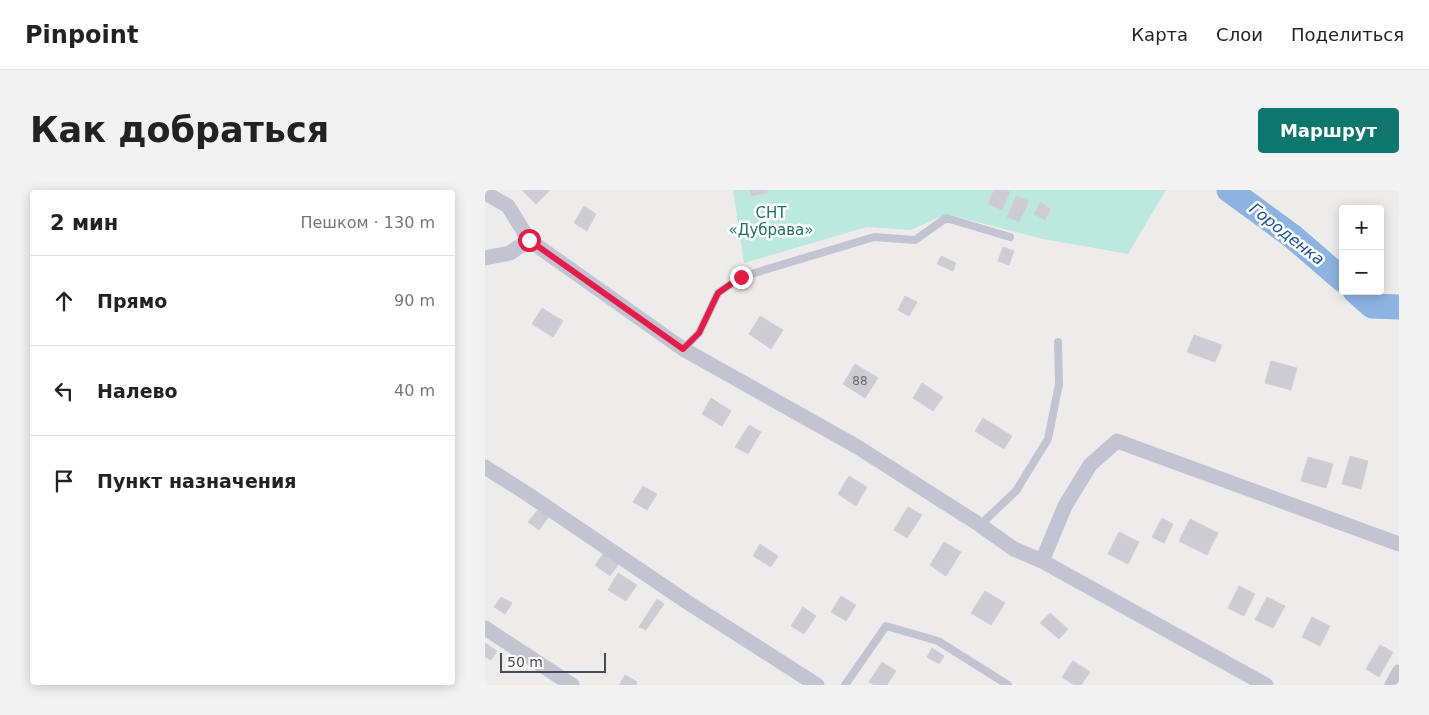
<!DOCTYPE html>
<html lang="ru">
<meta charset="utf-8">
<style>
:root{--surface:#fff;--page:#f2f2f2;--text:#222;--muted:#767676;--line:#e0e0e0;--accent:#0f766e}
body{margin:0;font-family:"DejaVu Sans",sans-serif;background:var(--page);color:var(--text)}
.controls{position:absolute;right:15px;top:15px;display:grid;overflow:hidden;border-radius:5px;box-shadow:0 2px 12px #0003}
.controls button{width:45px;height:45px;display:grid;place-items:center;padding:0;border:0;border-bottom:1px solid var(--line);background:var(--surface);color:var(--text);font:25px sans-serif}
.scale{position:absolute;left:15px;bottom:12px;width:106px;box-sizing:border-box;padding-left:5px;border:2px solid #464956;border-top:0;font-size:14px;line-height:18px;white-space:nowrap;color:#464956;-webkit-text-stroke:4px #fff;paint-order:stroke}
.stop{position:absolute;width:15px;height:15px;margin:-11px;border:4px solid #e11d48;border-radius:50%;background:#fff}
.stop.end{background:#e11d48;border-color:#fff;box-shadow:0 1px 5px #0008}
.list{margin:0;padding:0;list-style:none}
h2{display:flex;justify-content:space-between;align-items:center;height:65px;margin:0;padding:0 20px;font-size:21px}
h2 small{font-size:16px;font-weight:400;color:var(--muted)}
.list li{display:grid;grid-template-columns:32px 1fr auto;gap:15px;align-items:center;box-sizing:border-box;height:90px;padding:0 20px;border-top:1px solid var(--line)}
.list b{display:block;font-size:19px;white-space:nowrap}
.list em{font-size:16px;font-style:normal;color:var(--muted)}
.icon{flex:none;width:28px;height:28px;fill:none;stroke:currentColor;stroke-width:2;stroke-linecap:round;stroke-linejoin:round}
.map{position:relative;flex:none;width:914px;height:495px;overflow:hidden;border-radius:5px}
header{display:flex;align-items:center;gap:30px;box-sizing:border-box;height:70px;padding:0 25px;background:var(--surface);border-bottom:1px solid var(--line)}
header strong{font-size:24px}
nav{display:flex;gap:28px;margin-inline-start:auto;font-size:18px}
.intro{display:flex;align-items:center;justify-content:space-between;box-sizing:border-box;height:120px;padding:0 30px}
h1{margin:0;font-size:35px}
.button{padding:12px 22px;border-radius:5px;background:var(--accent);color:#fff;font-size:18px;font-weight:700}
main{display:flex;gap:30px;padding:0 30px}
aside{flex:1;background:var(--surface);border-radius:5px;box-shadow:0 2px 12px #0003}
.map>svg:first-child{display:block}
.green{fill:#bce9dd}
.lines{fill:none;stroke-linecap:round;stroke-linejoin:round}
.river{stroke:#8db3e1;stroke-width:25}
.building{fill:#ccccd2;stroke:#d0d0d6}
.service{stroke:#c2c5d1;stroke-width:8}
.minor{stroke:#c2c5d1;stroke-width:15}
.route{stroke:#e11d48;stroke-width:6}
.labels{text-anchor:middle;dominant-baseline:central;stroke-width:5;stroke-linejoin:round;paint-order:stroke}
.number-label{font-size:12px;fill:#686a75}
.park-label{font-size:15px;fill:#1f6f63;stroke:#fff}
.water-label{font-size:16px;font-style:italic;fill:#1a5095;stroke:#fff}
</style>
<header>
<strong>Pinpoint</strong>
<nav><a>Карта</a><a>Слои</a><a>Поделиться</a></nav>
</header>
<div class="intro"><h1>Как добраться</h1><a class="button">Маршрут</a></div>
<main>
<aside>
<h2>2 мин<small>Пешком · 130 m</small></h2>
<ul class="list">
<li><svg class="icon" aria-label="ahead" viewBox="0 0 24 24"><path d="M12 20V5M6 11l6-6 6 6"/></svg><div><b>Прямо</b></div><em>90 m</em></li>
<li><svg class="icon" aria-label="left" viewBox="0 0 24 24"><path d="M17 20v-9H6M10 6l-5 5 5 5"/></svg><div><b>Налево</b></div><em>40 m</em></li>
<li><svg class="icon" aria-label="arrive" viewBox="0 0 24 24"><path d="M6 21V4h12l-3 4 3 4H6"/></svg><div><b>Пункт назначения</b></div></li>
</ul>
</aside>
<div class="map">
<svg width="914" height="495" viewBox="0 0 914 495">
<rect width="100%" height="100%" fill="#eeeceb"/>
<!-- green -->
<path class="green" d="M248,0H681L643,64L558,49L461,24L426,40L382,37L259,73Z"/>
<g class="lines">
<!-- river -->
<path class="river" d="M744,0L807,46L858,90
M870,101L887,116L914,117"/>
</g>
<!-- building -->
<path class="building" d="M37,0H65L51,14Z
M265,0H282V3L266,6Z
M509,0H520L525,2L517,20L503,14Z
M531,6L544,11L534,32L522,27Z
M555,12L566,19L560,30L549,24Z
M99,16L111,24L102,41L89,33Z
M518,57L529,61L524,75L513,71Z
M456,66L471,73L468,81L452,74Z
M420,106L432,112L424,126L413,120Z
M57,118L78,131L68,147L47,134Z
M275,126L298,140L286,159L264,144Z
M709,145L737,155L730,172L702,162Z
M786,171L812,178L806,200L780,193Z
M370,174L393,188L380,208L358,194Z
M437,193L458,207L448,221L428,208Z
M226,208L246,221L237,236L217,224Z
M498,228L527,246L519,259L490,241Z
M264,235L276,242L263,264L250,257Z
M865,266L883,271L876,299L857,294Z
M823,267L848,274L841,298L816,291Z
M364,286L382,297L371,316L353,304Z
M158,296L172,304L162,320L148,312Z
M55,317L65,325L54,340L43,332Z
M423,317L437,325L422,348L409,340Z
M677,328L688,334L679,353L667,347Z
M705,329L733,343L722,365L694,351Z
M634,342L654,352L643,374L623,364Z
M459,352L476,362L461,386L445,375Z
M275,354L293,366L286,377L268,366Z
M119,363L134,374L125,386L110,375Z
M133,383L152,395L141,411L123,400Z
M754,396L770,404L759,426L743,418Z
M500,401L520,413L506,435L486,423Z
M356,406L371,415L361,431L346,422Z
M16,407L27,413L20,424L9,417Z
M782,407L800,416L788,438L770,430Z
M172,409L179,414L161,440L154,437Z
M318,417L331,426L319,444L306,436Z
M565,423L583,439L574,449L555,433Z
M827,427L845,436L835,456L817,447Z
M0,453L12,461L6,470L0,467Z
M895,455L908,462L894,487L881,479Z
M447,458L459,466L454,474L442,467Z
M588,471L605,482L596,495H589L577,487Z
M397,472L411,481L402,495H389L384,492Z
M140,485L152,492L151,495H134Z"/>
<g class="lines">
<!-- service -->
<path class="service" d="M198,159L214,143L233,103L256,87L389,47L430,50L461,28L525,47
M495,335L531,301L563,249L574,194L573,152
M360,495L401,436L453,451L523,495"/>
<!-- minor -->
<path class="minor" d="M0,3L23,16L44,50L198,159L371,256L495,335L529,359L557,371L781,495
M0,68L25,63L44,50
M0,277L44,305L205,414L332,495
M557,371L580,316L605,275L632,251L914,354
M0,438L87,495
M907,495L914,482"/>
</g>
<g class="lines">
<!-- route -->
<path class="route" d="M44,50L198,159L214,143L233,103L256,87"/>
</g>
<g class="labels">
<!-- number labels -->
<g class="number-label">
<text x="375" y="191">88</text>
</g>
<!-- park labels -->
<g class="park-label">
<text x="286" y="23">СНТ<tspan x="286" dy="17">«Дубрава»</tspan></text>
</g>
<!-- water labels -->
<g class="water-label">
<text transform="translate(802 44) rotate(38)">Городенка</text>
</g>
</g>
</svg>
<div class="controls">
<button>+</button>
<button>−</button>
</div>
<div class="scale">50 m</div>
<div class="stop" style="left:44px;top:50px"></div>
<div class="stop end" style="left:256px;top:87px"></div>
</div>
</main>
